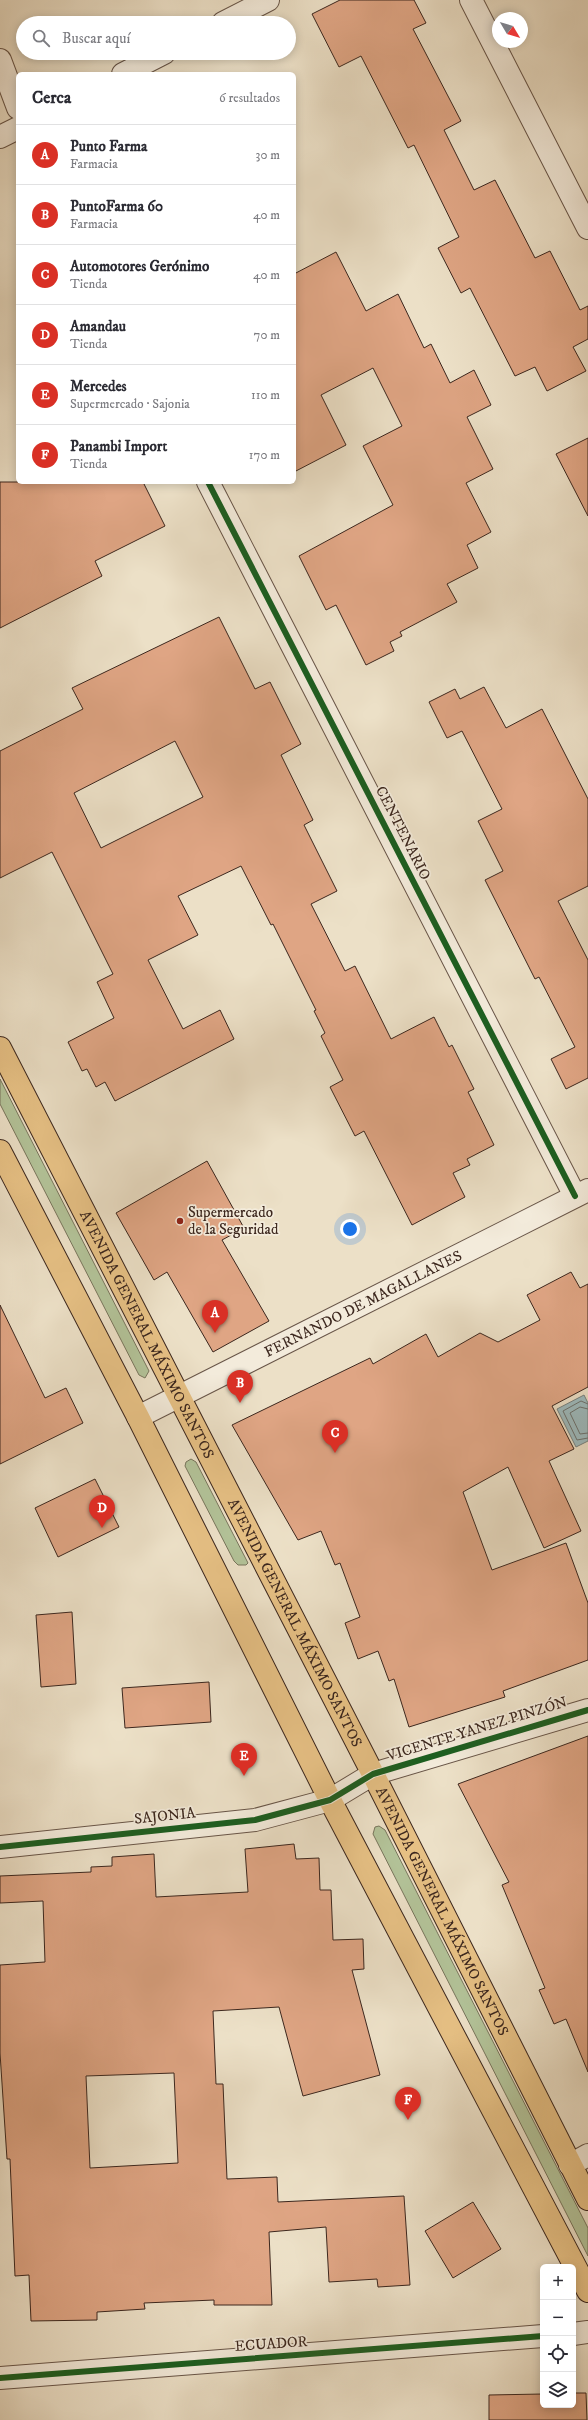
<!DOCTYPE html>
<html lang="es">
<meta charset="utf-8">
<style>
:root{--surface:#fff;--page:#f7f7f7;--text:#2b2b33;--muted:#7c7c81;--line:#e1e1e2;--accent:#d93025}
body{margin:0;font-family:"IM FELL DW Pica",serif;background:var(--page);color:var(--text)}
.controls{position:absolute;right:12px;bottom:12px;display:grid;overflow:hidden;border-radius:6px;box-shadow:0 2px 10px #0003}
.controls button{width:36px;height:36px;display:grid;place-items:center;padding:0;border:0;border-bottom:1px solid var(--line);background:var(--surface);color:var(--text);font:20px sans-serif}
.compass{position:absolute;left:492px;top:12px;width:36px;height:36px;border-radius:50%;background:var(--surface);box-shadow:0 2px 10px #0003;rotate:128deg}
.you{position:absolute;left:350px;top:1229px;width:14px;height:14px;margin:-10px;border:3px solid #fff;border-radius:50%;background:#1a73e8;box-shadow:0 0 0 6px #1a73e833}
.badge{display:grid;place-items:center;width:26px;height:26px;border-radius:50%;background:var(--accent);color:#fff;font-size:13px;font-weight:700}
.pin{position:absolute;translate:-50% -33px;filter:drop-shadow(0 1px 2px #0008)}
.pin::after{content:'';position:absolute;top:21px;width:14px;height:12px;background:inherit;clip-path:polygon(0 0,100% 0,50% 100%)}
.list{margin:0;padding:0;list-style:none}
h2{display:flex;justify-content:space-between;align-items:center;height:52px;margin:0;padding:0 16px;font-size:17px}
h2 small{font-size:13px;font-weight:400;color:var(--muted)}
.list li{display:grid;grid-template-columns:26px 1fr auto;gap:12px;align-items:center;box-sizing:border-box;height:60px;padding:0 16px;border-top:1px solid var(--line)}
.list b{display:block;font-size:15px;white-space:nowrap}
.list p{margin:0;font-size:13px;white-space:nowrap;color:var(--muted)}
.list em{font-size:13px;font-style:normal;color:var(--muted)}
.icon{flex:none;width:22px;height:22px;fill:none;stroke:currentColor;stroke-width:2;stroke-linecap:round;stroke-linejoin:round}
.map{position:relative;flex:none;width:588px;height:2420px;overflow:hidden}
.search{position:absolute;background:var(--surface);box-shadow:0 2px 10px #0003;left:16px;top:16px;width:280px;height:44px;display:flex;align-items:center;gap:10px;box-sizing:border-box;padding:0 14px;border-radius:22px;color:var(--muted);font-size:15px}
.panel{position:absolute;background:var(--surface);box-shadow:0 2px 10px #0003;left:16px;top:72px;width:280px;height:412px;border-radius:6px}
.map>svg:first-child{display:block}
.green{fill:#b3c399;stroke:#78755c}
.water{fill:#9dbbbf;stroke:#76807f}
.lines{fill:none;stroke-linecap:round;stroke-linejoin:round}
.shore{stroke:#6c716e;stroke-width:1}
.building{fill:#dfa584;stroke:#3c271e;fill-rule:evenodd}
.minor-casing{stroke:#685548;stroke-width:24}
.major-casing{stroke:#3c271e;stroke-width:24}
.minor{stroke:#f3ebdb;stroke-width:22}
.major{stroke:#e6c084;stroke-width:22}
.cycleway-casing{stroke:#f3ebdb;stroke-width:8}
.cycleway{stroke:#1b5e20;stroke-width:6}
.poi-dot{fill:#8f2418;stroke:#f3ebdb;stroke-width:1.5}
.labels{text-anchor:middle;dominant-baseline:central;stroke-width:3.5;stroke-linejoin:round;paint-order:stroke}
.street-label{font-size:15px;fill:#3c271e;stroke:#f3ebdb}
.poi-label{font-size:15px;fill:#3c271e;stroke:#f3ebdb;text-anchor:start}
</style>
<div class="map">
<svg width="588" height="2420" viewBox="0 0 588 2420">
<rect width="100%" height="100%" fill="#ece0c7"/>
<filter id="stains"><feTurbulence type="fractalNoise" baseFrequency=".005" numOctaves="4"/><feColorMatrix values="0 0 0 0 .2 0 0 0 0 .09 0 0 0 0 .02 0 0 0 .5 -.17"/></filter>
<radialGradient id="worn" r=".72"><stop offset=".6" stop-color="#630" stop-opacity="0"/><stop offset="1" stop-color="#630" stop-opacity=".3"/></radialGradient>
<!-- green -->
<path class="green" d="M0,1079L149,1371L145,1378L139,1375L0,1104Z
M191,1459L196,1462L248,1563L246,1565H238L234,1561L185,1466L186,1462Z
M379,1826L385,1830L588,2228V2256L373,1834L375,1827Z"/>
<!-- water -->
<path class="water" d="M584,1395L588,1403V1441L576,1447L557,1409Z"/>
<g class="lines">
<!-- shore -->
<path class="shore" d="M588,1404L581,1401L563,1411L577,1440L588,1438
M588,1409L580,1407L570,1413L580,1434L588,1433"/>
</g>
<!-- building -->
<path class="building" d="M340,0H414L426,23L413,29L461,121L444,130L474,190L495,180L535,258L550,251L580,310L588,306V339L573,347L586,371L547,391L535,367L515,376L470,288L461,293L438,248L459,237L414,145L408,148L361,56L339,67L312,14Z
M336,252L366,311L398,294L424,348L431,344L450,383L474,370L491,405L467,417L493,469L466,483L491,532L467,545L478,568L447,584L457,602L400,632L402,636L390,642L394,651L366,665L336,605L326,610L299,556L393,505L363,446L402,426L373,368L321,395L346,445L294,472V274Z
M588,438V516L556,454Z
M0,482H143L165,526L95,561L102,576L0,628Z
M219,617L255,689L270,682L301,744L281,755L313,820L304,825L337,891L311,904L345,971L355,966L391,1039L434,1017L449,1047L452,1045L474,1089L468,1092L494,1145L467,1159L470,1165L453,1173L465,1197L412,1225L364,1131L355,1136L330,1087L343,1080L321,1036L325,1033L314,1011L316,1010L273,924L271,925L241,866L178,896L198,935L148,960L183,1029L220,1010L234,1039L115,1101L105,1082L96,1087L87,1069L82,1071L68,1042L114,1018L97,982L113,974L52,852L0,878V751L83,709L72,688ZM175,741L203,797L101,848L74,793Z
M484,687L506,728L542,709L588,799V886L558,901L588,960V1078L566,1089L551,1059L575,1047L539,977L535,979L485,880L503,871L478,821L502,809L462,731L447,738L429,702L455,689L460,699Z
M207,1161L244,1228L222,1240L269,1321L213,1352L167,1272L154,1280L116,1213Z
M571,1272L580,1288L588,1284V1387L552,1406L574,1449L549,1461L581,1531L544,1548L508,1467L463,1492L492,1570L566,1543L588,1603V1660L503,1691L505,1697L409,1727L394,1679L389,1681L378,1651L358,1659L345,1623L360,1617L340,1563L335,1565L321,1531L298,1540L232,1425L370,1358L373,1364L426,1334L438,1357L480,1333L498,1342L540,1320L527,1295Z
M0,1305L45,1398L66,1388L83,1423L0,1464Z
M95,1479L119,1527L58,1557L35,1508Z
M72,1612L76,1684L41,1687L36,1615Z
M209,1682L211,1722L125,1728L122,1688Z
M588,1736V2072L566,2019L554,2024L539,1990L545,1988L502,1885L509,1882L458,1784Z
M294,1844L296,1859L319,1858L320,1890H331L333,1940L363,1939L364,1969L352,1970L380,2075L303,2096L279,2007L213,2011L216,2084H223L227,2179L277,2177L278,2202L404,2196L410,2285L378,2287L377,2279L329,2282L326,2227L269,2232L272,2305H214V2300L144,2303L145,2309L97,2312V2320L31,2321L29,2275L15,2276L10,2159H7L0,2053V1965L45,1962L43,1901L0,1903V1876L91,1872V1867L112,1866V1857L154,1854L156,1897L248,1892L245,1849ZM174,2073L178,2163L90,2168L86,2076Z
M473,2202L501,2249L453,2278L425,2231Z
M573,2393H586L587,2420H489V2395L543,2394V2405H573Z"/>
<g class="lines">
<!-- minor casing -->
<g class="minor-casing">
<g id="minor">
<path d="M471,0L588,228"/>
<path d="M223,23L268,0"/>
<path d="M0,60L18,108"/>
<path d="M123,74L164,53"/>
<path d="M0,137L18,128"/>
<path d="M208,482L575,1196"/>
<path id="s1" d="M138,1417L588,1190"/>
<path d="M0,1847L255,1820L330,1800L373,1774L588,1710"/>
<path d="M570,2165L588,2155"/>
<path d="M573,2334L588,2332"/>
<path d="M0,2378L543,2336"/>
</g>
</g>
<!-- major casing -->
<g class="major-casing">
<g id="major">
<path id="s2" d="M0,1048L373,1774L588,2199"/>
<path d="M0,1151L138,1417L330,1800L588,2291"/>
</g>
</g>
<!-- minor -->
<use href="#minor" class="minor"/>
<!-- major -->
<use href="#major" class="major"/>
<!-- cycleway casing -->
<g class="cycleway-casing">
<path id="cycleway" d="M208,482L575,1196
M0,1847L255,1820L330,1800L373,1774L588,1710
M0,2378L543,2336"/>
</g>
<!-- cycleway -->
<use href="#cycleway" class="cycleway"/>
</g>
<!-- markers -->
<circle class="poi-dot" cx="180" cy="1221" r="4"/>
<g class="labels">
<!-- street labels -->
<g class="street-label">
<text transform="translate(403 833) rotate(63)">CENTENARIO</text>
<text stroke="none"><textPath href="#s1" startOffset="252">FERNANDO DE MAGALLANES</textPath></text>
<text stroke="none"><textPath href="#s2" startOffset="322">AVENIDA GENERAL MÁXIMO SANTOS</textPath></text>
<text stroke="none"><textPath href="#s2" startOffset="646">AVENIDA GENERAL MÁXIMO SANTOS</textPath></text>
<text transform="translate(477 1729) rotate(-17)">VICENTE YANEZ PINZÓN</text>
<text transform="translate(165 1816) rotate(-6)">SAJONIA</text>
<text stroke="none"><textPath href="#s2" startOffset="970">AVENIDA GENERAL MÁXIMO SANTOS</textPath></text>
<text transform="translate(271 2344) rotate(-4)">ECUADOR</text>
</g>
<!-- poi labels -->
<g class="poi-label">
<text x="188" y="1212">Supermercado<tspan x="188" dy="17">de la Seguridad</tspan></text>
</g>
</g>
<rect width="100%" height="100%" filter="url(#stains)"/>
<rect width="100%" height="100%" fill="url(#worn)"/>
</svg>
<div class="controls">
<button>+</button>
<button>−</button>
<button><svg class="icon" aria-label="locate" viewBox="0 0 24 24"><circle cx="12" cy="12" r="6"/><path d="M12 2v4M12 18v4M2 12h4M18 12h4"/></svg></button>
<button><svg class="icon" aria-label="layers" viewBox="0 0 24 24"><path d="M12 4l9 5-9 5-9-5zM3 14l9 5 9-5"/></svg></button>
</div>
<svg class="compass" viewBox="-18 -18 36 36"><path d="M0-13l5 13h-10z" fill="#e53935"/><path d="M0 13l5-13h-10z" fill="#7c7c81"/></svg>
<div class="you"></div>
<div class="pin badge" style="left:215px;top:1333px">A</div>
<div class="pin badge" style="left:240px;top:1403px">B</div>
<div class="pin badge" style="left:335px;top:1453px">C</div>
<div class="pin badge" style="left:102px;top:1528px">D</div>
<div class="pin badge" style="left:244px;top:1776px">E</div>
<div class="pin badge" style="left:408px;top:2120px">F</div>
<div class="search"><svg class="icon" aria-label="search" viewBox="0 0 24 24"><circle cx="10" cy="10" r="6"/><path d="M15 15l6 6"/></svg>Buscar aquí</div>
<section class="panel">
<h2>Cerca<small>6 resultados</small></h2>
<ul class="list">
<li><span class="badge">A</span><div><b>Punto Farma</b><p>Farmacia</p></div><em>30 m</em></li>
<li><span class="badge">B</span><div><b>PuntoFarma 60</b><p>Farmacia</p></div><em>40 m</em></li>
<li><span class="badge">C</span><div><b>Automotores Gerónimo</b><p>Tienda</p></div><em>40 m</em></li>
<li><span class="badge">D</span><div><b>Amandau</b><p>Tienda</p></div><em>70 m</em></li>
<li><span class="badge">E</span><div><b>Mercedes</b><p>Supermercado · Sajonia</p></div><em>110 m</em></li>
<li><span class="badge">F</span><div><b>Panambi Import</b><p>Tienda</p></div><em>170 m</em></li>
</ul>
</section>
</div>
